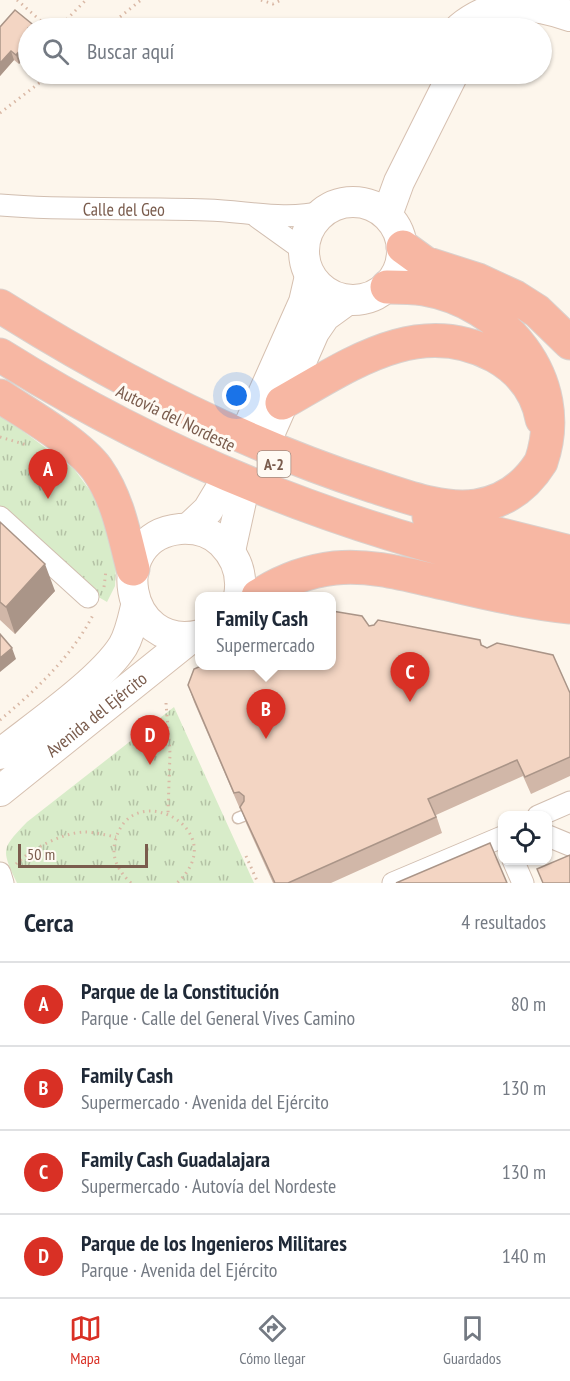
<!DOCTYPE html>
<html lang="es">
<meta charset="utf-8">
<style>
:root{--surface:#fff;--page:#f6f6f7;--text:#1f2937;--muted:#747a83;--line:#e0e1e3;--accent:#d93025}
body{margin:0;font-family:"PT Sans Narrow",sans-serif;background:var(--page);color:var(--text)}
.controls{position:absolute;right:18px;bottom:18px;display:grid;overflow:hidden;border-radius:12px;box-shadow:0 2px 4px #0004}
.controls button{width:54px;height:54px;display:grid;place-items:center;padding:0;border:0;border-bottom:2px solid var(--line);background:var(--surface);color:var(--text);font:30px sans-serif}
.scale{position:absolute;left:18px;bottom:15px;width:130px;box-sizing:border-box;padding-left:6px;border:3px solid #7a5c4d;border-top:0;font-size:16px;line-height:21px;white-space:nowrap;color:#7a5c4d;-webkit-text-stroke:4px #fffaf3;paint-order:stroke}
.you{position:absolute;left:237px;top:396px;width:21px;height:21px;margin:-15px;border:4px solid #fff;border-radius:50%;background:#1a73e8;box-shadow:0 0 0 9px #1a73e833}
.badge{display:grid;place-items:center;width:39px;height:39px;border-radius:50%;background:var(--accent);color:#fff;font-size:20px;font-weight:700}
.pin{position:absolute;translate:-50% -50px;filter:drop-shadow(0 2px 3px #0008)}
.pin::after{content:'';position:absolute;top:32px;width:21px;height:18px;background:inherit;clip-path:polygon(0 0,100% 0,50% 100%)}
.popup{position:absolute;left:195px;top:592px;width:141px;height:78px;box-sizing:border-box;display:grid;place-content:center;border-radius:12px;background:var(--surface);filter:drop-shadow(0 2px 4px #0005);font-size:20px;white-space:nowrap;color:var(--muted)}
.popup b{font-size:22px;color:var(--text)}
.popup::after{content:'';position:absolute;left:50%;top:100%;margin-left:-12px;border:12px solid transparent;border-top-color:var(--surface)}
.list{margin:0;padding:0;list-style:none}
h2{display:flex;justify-content:space-between;align-items:center;height:78px;margin:0;padding:0 24px;font-size:26px}
h2 small{font-size:20px;font-weight:400;color:var(--muted)}
.list li{display:grid;grid-template-columns:39px 1fr auto;gap:18px;align-items:center;box-sizing:border-box;height:84px;padding:0 24px;border-top:2px solid var(--line)}
.list b{display:block;font-size:22px;white-space:nowrap}
.list p{margin:0;font-size:20px;white-space:nowrap;color:var(--muted)}
.list em{font-size:20px;font-style:normal;color:var(--muted)}
.icon{flex:none;width:33px;height:33px;fill:none;stroke:currentColor;stroke-width:2;stroke-linecap:round;stroke-linejoin:round}
.map{position:relative;flex:none;width:570px;height:883px;overflow:hidden}
.search{position:absolute;background:var(--surface);box-shadow:0 2px 4px #0004;left:18px;right:18px;top:18px;height:66px;display:flex;align-items:center;gap:15px;box-sizing:border-box;padding:0 21px;border-radius:33px;color:var(--muted);font-size:22px}
.sheet{height:414px;background:var(--surface)}
nav{display:flex;justify-content:space-around;align-items:center;box-sizing:border-box;height:84px;border-top:2px solid var(--line);background:var(--surface);font-size:16px;color:var(--muted)}
nav a{display:grid;justify-items:center;gap:3px}
nav .on{color:var(--accent)}
.map>svg:first-child{display:block}
.grass{fill:url(#grass-tufts)}
.lines{fill:none;stroke-linecap:round;stroke-linejoin:round}
.lane-casing{stroke:#d1beb0;stroke-width:13}
.street-casing{stroke:#d1beb0;stroke-width:23}
.secondary-casing{stroke:#d6c0b0;stroke-width:32}
.highway-casing{stroke:#dad1cd;stroke-width:35}
.path{stroke:#d9b8a5;stroke-width:3;stroke-dasharray:1.5 4.5;stroke-linecap:butt}
.lane{stroke:#fff;stroke-width:10}
.street{stroke:#fff;stroke-width:21}
.secondary{stroke:#fff;stroke-width:30}
.highway{stroke:#f7b7a3;stroke-width:33}
.wall{fill:#d1b7a8}
.shaded-wall{fill:#aa9588}
.building{fill:#f3d5c3;stroke:#aa9588;stroke-width:1.5}
.labels{text-anchor:middle;dominant-baseline:central;stroke-width:6;stroke-linejoin:round;paint-order:stroke}
.shield{fill:#fffaf3;stroke:#a28b7f;stroke-width:1.5}
.shield-label{font-size:16px;font-weight:bold;fill:#7a5c4d}
.street-label{font-size:18px;fill:#7a5c4d;stroke:#fffaf3}
</style>
<div class="map">
<svg width="570" height="883" viewBox="0 0 570 883">
<defs>
<pattern id="grass-tufts" width="24" height="20" patternUnits="userSpaceOnUse" patternTransform="scale(1.5)"><rect width="24" height="20" fill="#d8ecc9"/><path d="M3 7l-1-3M5 7V3M7 7l1-3M15 17l-1-3M17 17v-4M19 17l1-3" fill="none" stroke="#b4c2a5"/></pattern>
</defs>
<rect width="100%" height="100%" fill="#fdf6ec"/>
<!-- grass -->
<path class="grass" d="M0,414L74,469L106,512L116,566L115,586L107,602L90,592L0,509Z
M174,707L254,883H17C1,849 1,849 27,822Z"/>
<g class="lines">
<!-- lane casing -->
<g class="lane-casing">
<path id="lane" d="M238,818L243,816"/>
</g>
<!-- street casing -->
<g class="street-casing">
<g id="street">
<path id="s1" d="M0,205C69,211 138,207 207,210C246,211 284,221 322,212"/>
<path d="M257,217L303,250"/>
<path d="M0,517L88,597"/>
<path d="M538,816L570,802"/>
<path d="M548,836L570,845"/>
<path d="M513,860L523,883"/>
<path d="M0,873L3,883"/>
<path d="M393,883L502,837"/>
</g>
</g>
<!-- secondary casing -->
<g class="secondary-casing">
<g id="secondary">
<path d="M460,28C494,0 529,2 570,16"/>
<circle cx="353" cy="251" r="49"/>
<path d="M387,215L399,182L453,74"/>
<path d="M251,421L304,302L310,276"/>
<path d="M271,430L314,332L325,316L347,300"/>
<path d="M189,528L208,510L220,490"/>
<path d="M230,551L241,501"/>
<path d="M200,635C124,653 105,536 180,529C195,528 211,532 222,543C237,558 243,575 239,596"/>
<path d="M0,754C34,727 101,681 123,646C130,634 133,619 136,606"/>
<path id="s2" d="M0,791L192,637"/>
</g>
</g>
<!-- highway casing -->
<g class="highway-casing">
<path id="highway" d="M403,247L425,263L478,280L515,297L537,311L570,343
M0,306C116,379 238,442 370,485C402,495 441,511 476,506C504,502 526,486 541,462C570,378 502,302 424,289C412,287 399,287 387,287
M0,355C175,465 367,539 570,579
M0,396C27,414 78,443 97,469C118,499 124,534 133,569
M282,403C348,366 418,314 495,356C520,370 537,391 542,419
M429,517L570,552
M258,596C280,582 308,571 335,568C373,564 411,576 448,584C489,594 529,603 570,607"/>
</g>
<!-- path -->
<path class="path" d="M17,0L49,28
M261,0L273,4L281,0
M58,28L86,0
M106,28L141,0
M0,113L51,74
M0,437L27,445
M104,587L106,570
M166,703L170,753L168,813
M0,720C35,691 72,656 93,615
M246,856L258,883
M16,864C31,849 62,833 84,832C94,832 106,835 116,837
M131,883C119,872 111,858 115,842C130,775 235,830 177,883"/>
<!-- lane -->
<use href="#lane" class="lane"/>
<!-- street -->
<use href="#street" class="street"/>
<!-- secondary -->
<use href="#secondary" class="secondary"/>
<!-- highway -->
<use href="#highway" class="highway"/>
</g>
<!-- wall -->
<path class="wall" d="M0,27L28,28V54L19,64L14,60L0,76Z
M0,522L55,591L15,634L0,620Z
M369,626L480,640L482,645L570,693V776L531,794L523,776L436,815L442,833L331,883H273L246,823L241,809H240L194,702L188,685L213,667L219,666Z"/>
<!-- shaded-wall -->
<path class="shaded-wall" d="M28,41V54L19,64L16,55Z
M11,51L14,60L0,76V63Z
M45,564L55,591L15,634L6,607Z
M12,648L16,659L0,672V658Z"/>
<!-- building -->
<path class="building" d="M15,10L37,28H28V41L16,55L11,51L0,63V27Z
M0,522L45,564L6,607L0,602Z
M332,611L362,616L369,626L374,625L378,620L480,640L481,645L487,648L497,643L553,655L570,693V757L525,777L517,760L428,799L436,817L288,883H275L240,807L244,801V796L239,792L234,793L188,685L194,669L201,666H211L213,667L219,666H332Z
M0,634L12,648L0,658Z
M490,843L507,883H396Z
M570,855V883H543L537,869Z"/>
<g class="labels">
<!-- shield labels -->
<rect class="shield" x="257.5" y="451" width="33" height="26" rx="4.5"/>
<g class="shield-label">
<text x="274" y="464">A-2</text>
</g>
<!-- street labels -->
<g class="street-label">
<text stroke="none"><textPath href="#s1" startOffset="124">Calle del Geo</textPath></text>
<text transform="translate(176 418) rotate(26)">Autovía del Nordeste</text>
<text stroke="none"><textPath href="#s2" startOffset="123">Avenida del Ejército</textPath></text>
</g>
</g>
</svg>
<div class="controls">
<button><svg class="icon" aria-label="locate" viewBox="0 0 24 24"><circle cx="12" cy="12" r="6"/><path d="M12 2v4M12 18v4M2 12h4M18 12h4"/></svg></button>
</div>
<div class="scale">50 m</div>
<div class="you"></div>
<div class="pin badge" style="left:48px;top:499px">A</div>
<div class="pin badge" style="left:266px;top:739px">B</div>
<div class="popup"><b>Family Cash</b>Supermercado</div>
<div class="pin badge" style="left:410px;top:702px">C</div>
<div class="pin badge" style="left:150px;top:765px">D</div>
<div class="search"><svg class="icon" aria-label="search" viewBox="0 0 24 24"><circle cx="10" cy="10" r="6"/><path d="M15 15l6 6"/></svg>Buscar aquí</div>
</div>
<section class="sheet">
<h2>Cerca<small>4 resultados</small></h2>
<ul class="list">
<li><span class="badge">A</span><div><b>Parque de la Constitución</b><p>Parque · Calle del General Vives Camino</p></div><em>80 m</em></li>
<li><span class="badge">B</span><div><b>Family Cash</b><p>Supermercado · Avenida del Ejército</p></div><em>130 m</em></li>
<li><span class="badge">C</span><div><b>Family Cash Guadalajara</b><p>Supermercado · Autovía del Nordeste</p></div><em>130 m</em></li>
<li><span class="badge">D</span><div><b>Parque de los Ingenieros Militares</b><p>Parque · Avenida del Ejército</p></div><em>140 m</em></li>
</ul>
</section>
<nav>
<a class="on"><svg class="icon" aria-label="map" viewBox="0 0 24 24"><path d="M3 6l6-2 6 2 6-2v14l-6 2-6-2-6 2zM9 4v14M15 6v14"/></svg>Mapa</a>
<a><svg class="icon" aria-label="directions" viewBox="0 0 24 24"><path d="M12 3l9 9-9 9-9-9zM9 14v-3h6M13 9l2 2-2 2"/></svg>Cómo llegar</a>
<a><svg class="icon" aria-label="saved" viewBox="0 0 24 24"><path d="M7 4h10v16l-5-4-5 4z"/></svg>Guardados</a>
</nav>
